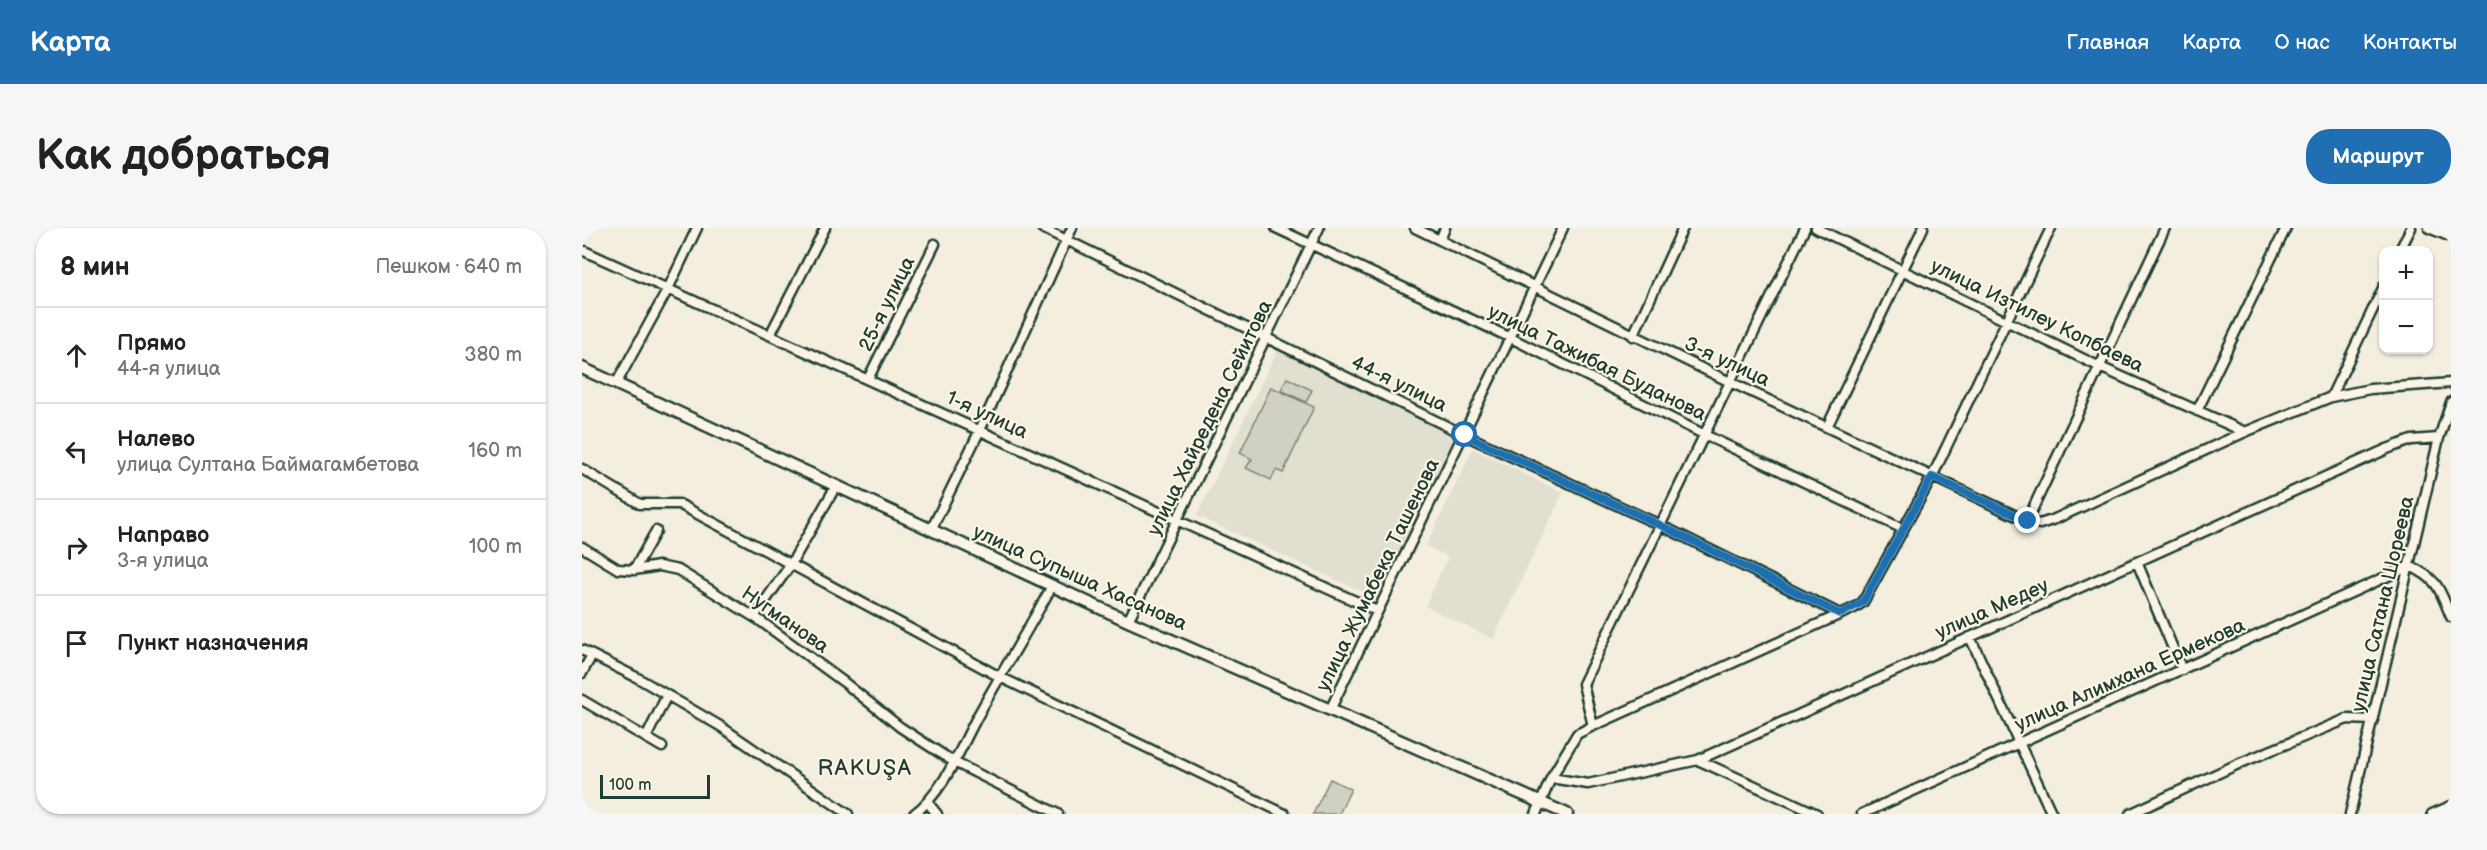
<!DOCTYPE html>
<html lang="ru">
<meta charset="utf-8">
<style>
:root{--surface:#fff;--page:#f6f6f6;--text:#222;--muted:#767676;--line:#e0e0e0;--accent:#1f6fb2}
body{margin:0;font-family:"Balsamiq Sans",sans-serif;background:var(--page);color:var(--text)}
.controls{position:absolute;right:18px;top:18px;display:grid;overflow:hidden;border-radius:12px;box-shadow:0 2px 4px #0004}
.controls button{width:54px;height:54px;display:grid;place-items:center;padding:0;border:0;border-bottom:2px solid var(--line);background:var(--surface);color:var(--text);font:30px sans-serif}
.scale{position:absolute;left:18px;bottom:15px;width:110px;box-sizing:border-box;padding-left:6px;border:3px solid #1f3d34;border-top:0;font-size:16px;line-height:21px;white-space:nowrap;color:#1f3d34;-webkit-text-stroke:4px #fcf5e5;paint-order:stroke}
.stop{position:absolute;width:18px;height:18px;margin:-14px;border:4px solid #1f6fb2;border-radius:50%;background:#fff}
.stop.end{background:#1f6fb2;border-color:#fff;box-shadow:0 2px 6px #0008}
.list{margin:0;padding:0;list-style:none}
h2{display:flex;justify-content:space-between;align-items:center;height:78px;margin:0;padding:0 24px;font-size:26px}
h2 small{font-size:20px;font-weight:400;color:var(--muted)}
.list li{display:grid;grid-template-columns:39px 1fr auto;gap:18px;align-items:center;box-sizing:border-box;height:96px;padding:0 24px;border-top:2px solid var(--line)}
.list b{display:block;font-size:22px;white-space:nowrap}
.list p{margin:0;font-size:20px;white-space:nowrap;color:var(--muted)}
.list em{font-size:20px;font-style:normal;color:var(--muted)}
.icon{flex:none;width:33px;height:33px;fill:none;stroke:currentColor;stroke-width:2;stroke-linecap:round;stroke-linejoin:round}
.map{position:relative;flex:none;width:1869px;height:586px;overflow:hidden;border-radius:24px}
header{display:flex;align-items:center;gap:36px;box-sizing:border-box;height:84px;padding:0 30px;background:var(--accent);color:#fff}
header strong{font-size:28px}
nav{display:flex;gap:33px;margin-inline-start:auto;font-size:21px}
.intro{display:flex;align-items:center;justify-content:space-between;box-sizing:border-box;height:144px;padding:0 36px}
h1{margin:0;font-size:42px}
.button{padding:15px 27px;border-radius:24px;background:var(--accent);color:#fff;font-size:21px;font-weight:700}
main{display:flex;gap:36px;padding:0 36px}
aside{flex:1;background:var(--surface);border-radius:24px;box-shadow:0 2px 4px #0004}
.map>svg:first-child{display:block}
.built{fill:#e1dfd0}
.green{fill:#d0d1c2;stroke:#78877b;stroke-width:1.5}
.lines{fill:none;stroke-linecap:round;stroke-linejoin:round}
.minor-casing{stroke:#1f3d34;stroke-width:13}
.tertiary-casing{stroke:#1f3d34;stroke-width:15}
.minor{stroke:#fcf5e5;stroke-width:8}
.tertiary{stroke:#fcf5e5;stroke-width:10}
.route{stroke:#1f6fb2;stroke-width:8}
.labels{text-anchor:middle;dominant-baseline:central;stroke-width:4.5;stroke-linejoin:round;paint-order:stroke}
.street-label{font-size:20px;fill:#1f3d34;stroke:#fcf5e5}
.quarter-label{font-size:22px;letter-spacing:1.5px;fill:#1f3d34;stroke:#fcf5e5}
</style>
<header>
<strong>Карта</strong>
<nav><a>Главная</a><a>Карта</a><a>О нас</a><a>Контакты</a></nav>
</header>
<div class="intro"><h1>Как добраться</h1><a class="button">Маршрут</a></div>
<main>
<aside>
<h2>8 мин<small>Пешком · 640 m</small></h2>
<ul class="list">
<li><svg class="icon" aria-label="ahead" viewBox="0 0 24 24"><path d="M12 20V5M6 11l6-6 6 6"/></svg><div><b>Прямо</b><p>44-я улица</p></div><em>380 m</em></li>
<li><svg class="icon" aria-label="left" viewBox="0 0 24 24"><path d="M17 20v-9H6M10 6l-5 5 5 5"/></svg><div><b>Налево</b><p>улица Султана Баймагамбетова</p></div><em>160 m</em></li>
<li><svg class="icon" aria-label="right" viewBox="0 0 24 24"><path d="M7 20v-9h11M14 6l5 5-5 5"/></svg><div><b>Направо</b><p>3-я улица</p></div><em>100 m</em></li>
<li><svg class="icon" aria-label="arrive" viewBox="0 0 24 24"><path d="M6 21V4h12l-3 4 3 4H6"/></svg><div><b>Пункт назначения</b></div></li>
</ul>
</aside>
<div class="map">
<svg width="1869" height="586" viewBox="0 0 1869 586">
<rect width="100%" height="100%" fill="#f3eede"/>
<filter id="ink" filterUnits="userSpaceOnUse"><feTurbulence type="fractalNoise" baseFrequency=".0167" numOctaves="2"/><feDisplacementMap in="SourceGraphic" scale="12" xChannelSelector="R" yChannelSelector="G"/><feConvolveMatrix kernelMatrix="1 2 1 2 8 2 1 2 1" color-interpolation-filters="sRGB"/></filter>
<g filter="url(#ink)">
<!-- built -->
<path class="built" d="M695,123L873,208L794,370L615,288Z
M891,221L981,265L911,411L843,378L866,329L844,318Z"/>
<!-- green -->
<path class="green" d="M705,150L730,162L724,174L699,162Z
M689,159L732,179L701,245L694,242L689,252L664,240L670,231L658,225Z
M748,551L769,561L757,586H731Z"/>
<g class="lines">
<!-- minor casing -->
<g class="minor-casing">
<path id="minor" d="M460,0L883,207L1078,297L1258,386
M694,0L927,109L1123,207L1321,301
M833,0L1148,154L1445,293L1458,296L1473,291L1663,204L1749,169L1788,161L1869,155
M1234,0L1518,139L1663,204
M1847,0L1869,9
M858,12L863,0
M0,22L795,383
M1818,22L1829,0
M188,107L243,0
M1051,108L1101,0
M286,151L353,16
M34,156L86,61L115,0
M1749,169L1802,58
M1615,183L1704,0
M1245,199L1341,0
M0,241L58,276H97L418,449L703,586
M1445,293L1583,0
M349,302L398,202L490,0
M0,319L36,341L52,342L77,338L96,342L177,392L263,455L318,499L372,534L476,586
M1555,334L1600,442
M52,342L74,303
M172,389L209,336L254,258
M546,393L737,0
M1388,409L1470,586
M0,422L54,449L138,498L266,586
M0,445L10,427
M0,472L80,519
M748,482L981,0
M1011,498L1272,380L1281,374L1350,249L1469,0
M64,510L85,467
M1116,532L1235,586
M969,550L1006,556L1116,532L1805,221L1829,212L1857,210
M346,575L355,586
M332,586C364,562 379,517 399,482C422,441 447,400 470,358
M954,586L969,550L995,506L1011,498L1001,456L1223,0
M1280,586L1828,338C1857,352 1857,360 1869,389
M1548,586L1656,536L1765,491L1791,492
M1768,586L1857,210L1869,174
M1850,586L1869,578"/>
</g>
<!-- tertiary casing -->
<g class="tertiary-casing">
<path id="tertiary" d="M0,140L546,393L985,586"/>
</g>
<!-- minor -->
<use href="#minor" class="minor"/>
<!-- tertiary -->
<use href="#tertiary" class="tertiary"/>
</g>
</g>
<g class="lines" filter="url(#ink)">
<!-- route -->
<path class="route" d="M883,207L1078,297L1258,386L1281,374L1350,249L1446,293"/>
</g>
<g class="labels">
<!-- street labels -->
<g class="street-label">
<text transform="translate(305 76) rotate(-64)">25-я улица</text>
<text transform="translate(1455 88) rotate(26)">улица Изтилеу Копбаева</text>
<text transform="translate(1145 134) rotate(25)">3-я улица</text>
<text transform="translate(1015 135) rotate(26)">улица Тажибая Буданова</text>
<text transform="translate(817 156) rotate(26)">44-я улица</text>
<text transform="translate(405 187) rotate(25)">1-я улица</text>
<text transform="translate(628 190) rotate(-64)">улица Хайредена Сейитова</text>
<text transform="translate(796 347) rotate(-64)">улица Жумабека Ташенова</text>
<text transform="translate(498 350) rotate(24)">улица Супыша Хасанова</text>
<text transform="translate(1801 376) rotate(-77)">улица Сатана Шореева</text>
<text transform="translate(1410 381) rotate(-24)">улица Медеу</text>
<text transform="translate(203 392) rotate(35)">Нугманова</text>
<text transform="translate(1548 447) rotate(-24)">улица Алимхана Ермекова</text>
</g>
<!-- quarter labels -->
<g class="quarter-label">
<text x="283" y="540">RAKUŞA</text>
</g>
</g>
</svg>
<div class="controls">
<button>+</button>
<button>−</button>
</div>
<div class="scale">100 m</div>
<div class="stop" style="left:883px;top:207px"></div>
<div class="stop end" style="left:1446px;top:293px"></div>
</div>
</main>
